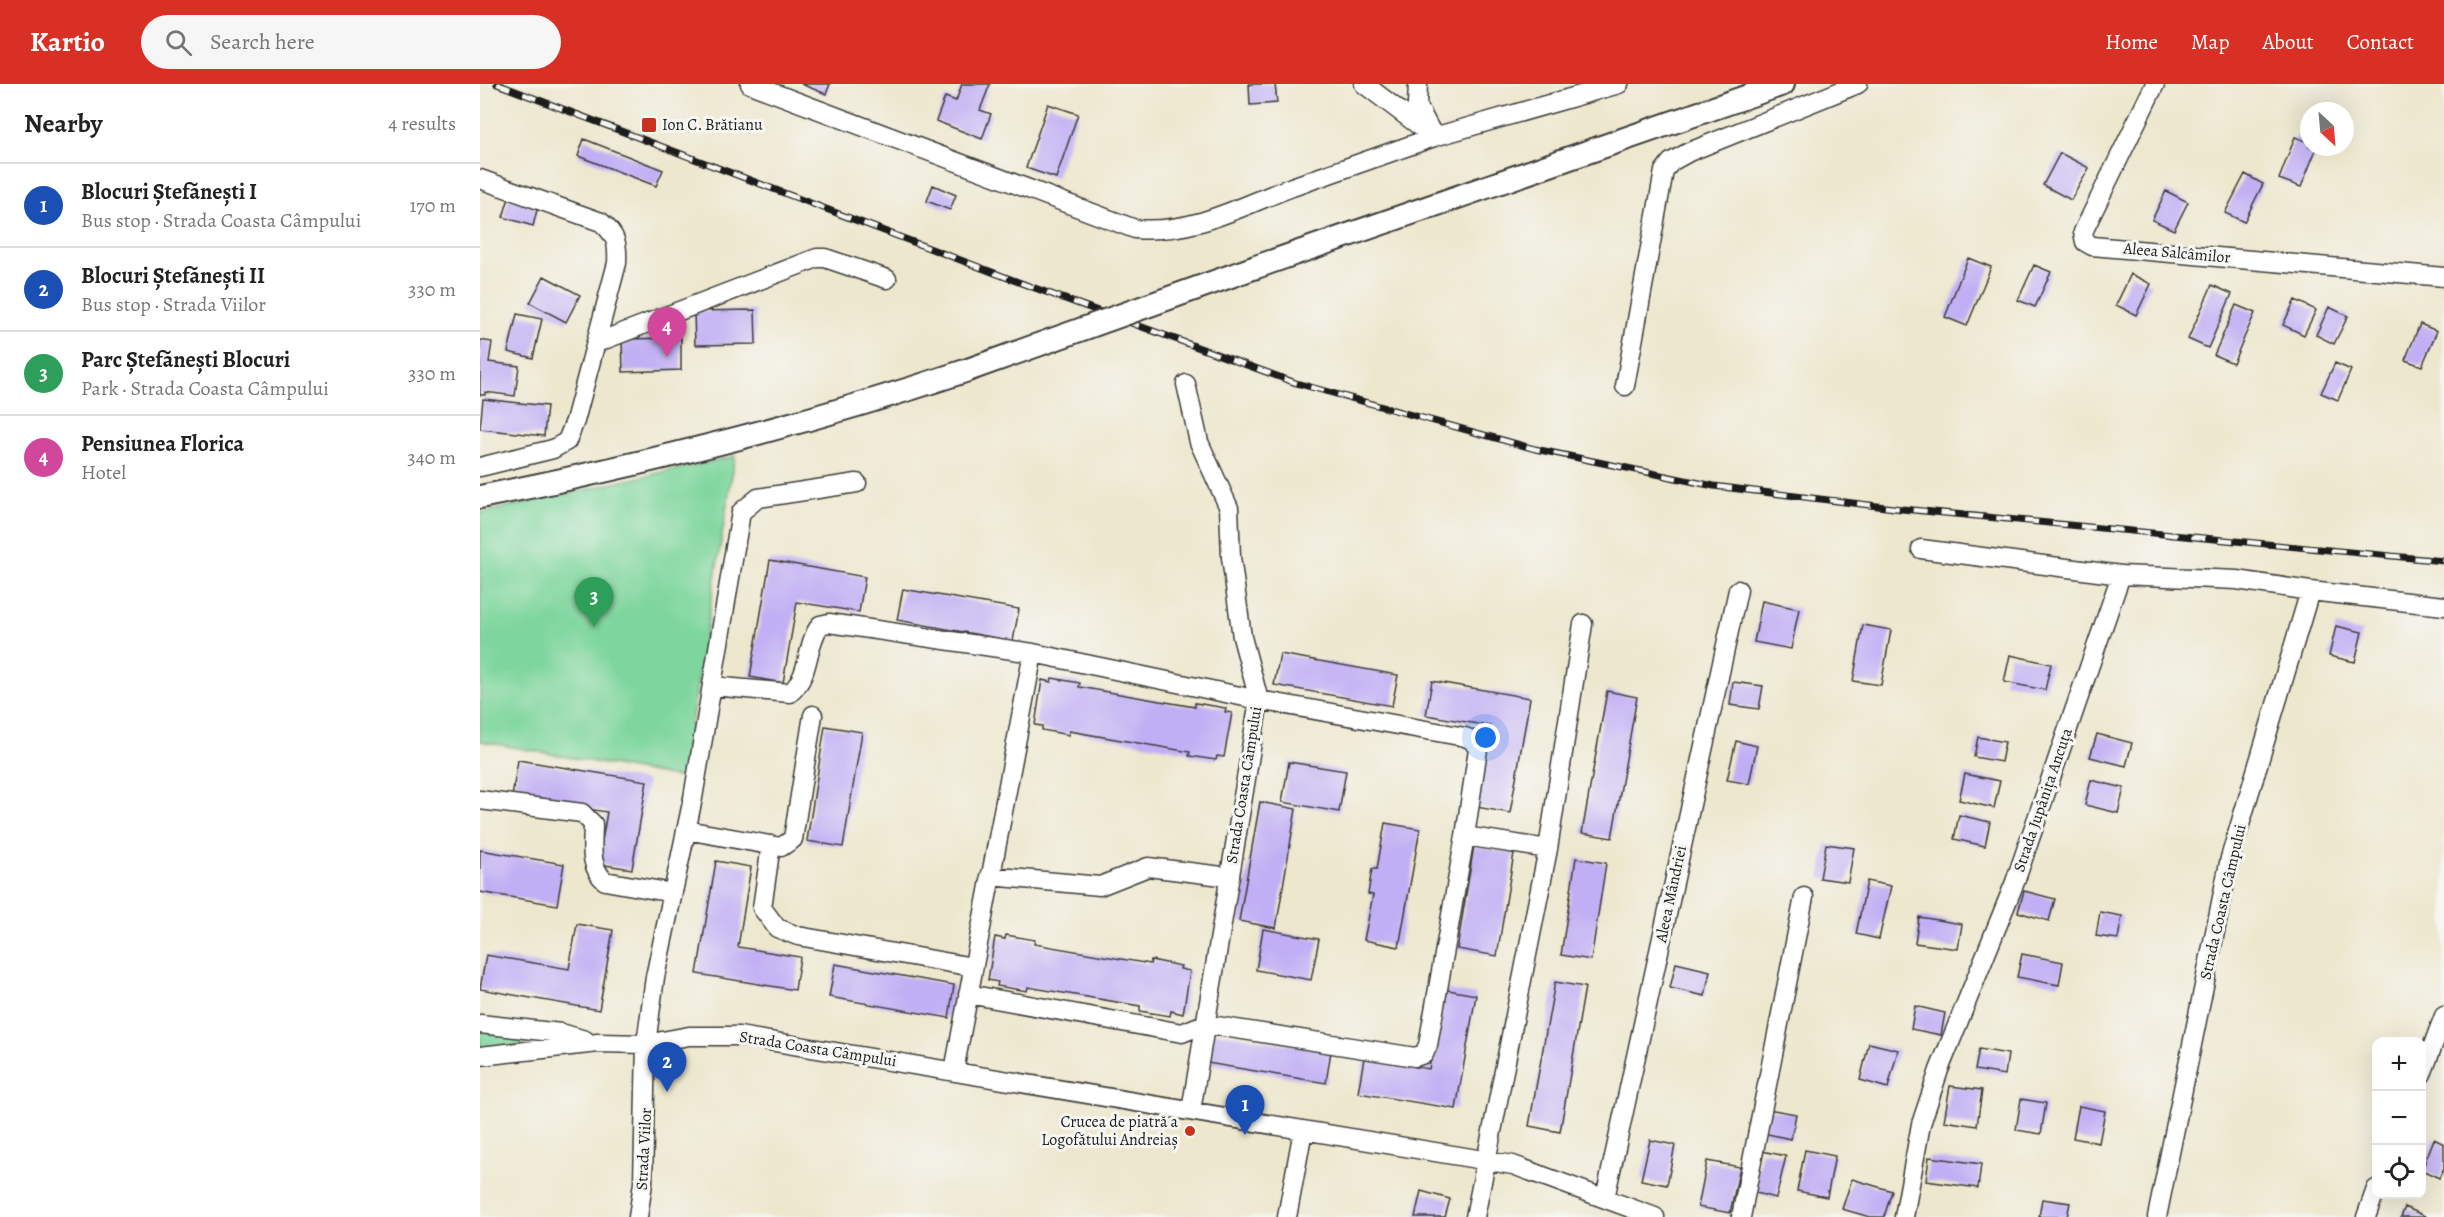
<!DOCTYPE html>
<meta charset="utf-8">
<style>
:root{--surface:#fff;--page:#f6f6f6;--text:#222;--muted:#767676;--line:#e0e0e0;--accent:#d93025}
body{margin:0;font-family:Alegreya,serif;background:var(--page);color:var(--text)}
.controls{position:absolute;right:18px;bottom:18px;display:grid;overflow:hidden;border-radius:12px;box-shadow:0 6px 24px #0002}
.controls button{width:54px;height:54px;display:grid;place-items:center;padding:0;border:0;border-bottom:2px solid var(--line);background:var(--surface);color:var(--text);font:30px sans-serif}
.compass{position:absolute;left:1820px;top:18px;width:54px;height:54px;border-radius:50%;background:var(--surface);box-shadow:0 6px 24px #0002;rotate:154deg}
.you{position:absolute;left:1006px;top:654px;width:21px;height:21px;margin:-15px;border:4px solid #fff;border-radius:50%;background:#1a73e8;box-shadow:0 0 0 9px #1a73e833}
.badge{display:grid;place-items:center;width:39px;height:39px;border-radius:50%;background:var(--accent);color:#fff;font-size:20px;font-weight:700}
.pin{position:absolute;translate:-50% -50px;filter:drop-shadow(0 2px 3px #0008)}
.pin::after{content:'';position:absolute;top:32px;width:21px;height:18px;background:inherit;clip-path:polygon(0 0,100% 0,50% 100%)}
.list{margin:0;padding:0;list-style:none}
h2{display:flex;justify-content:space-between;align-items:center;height:78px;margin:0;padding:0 24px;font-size:26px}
h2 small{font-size:20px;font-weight:400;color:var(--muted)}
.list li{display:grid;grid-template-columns:39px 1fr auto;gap:18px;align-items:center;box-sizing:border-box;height:84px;padding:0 24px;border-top:2px solid var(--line)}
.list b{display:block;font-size:22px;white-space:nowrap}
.list p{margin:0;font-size:20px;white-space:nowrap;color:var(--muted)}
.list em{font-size:20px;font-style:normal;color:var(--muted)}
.icon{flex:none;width:33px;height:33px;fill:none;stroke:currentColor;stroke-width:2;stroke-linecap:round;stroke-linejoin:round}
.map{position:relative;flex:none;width:1964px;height:1133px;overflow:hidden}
header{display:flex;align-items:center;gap:36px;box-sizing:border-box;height:84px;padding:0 30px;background:var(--accent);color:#fff}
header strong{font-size:28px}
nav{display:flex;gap:33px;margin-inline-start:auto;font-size:21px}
.search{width:420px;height:54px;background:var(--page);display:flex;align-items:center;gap:15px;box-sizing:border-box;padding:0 21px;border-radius:33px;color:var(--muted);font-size:22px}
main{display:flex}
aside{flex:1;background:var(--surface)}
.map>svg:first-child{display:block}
.green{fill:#7ed69c;stroke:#4d795c;stroke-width:1.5}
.building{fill:#c0aff4}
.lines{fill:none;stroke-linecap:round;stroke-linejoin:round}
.minor-casing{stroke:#3b3a37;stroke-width:21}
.major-casing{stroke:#3b3a37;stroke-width:26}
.minor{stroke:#fff;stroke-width:18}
.major{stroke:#fff;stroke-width:22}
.rail-casing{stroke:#1c1c1c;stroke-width:7}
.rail{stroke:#f6f6f2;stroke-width:4.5;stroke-dasharray:14;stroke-linecap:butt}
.major-bridge-casing{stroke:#3b3a37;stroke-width:26;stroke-linecap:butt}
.major-bridge{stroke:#fff;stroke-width:22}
.poi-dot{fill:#c8321e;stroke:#f6f6f2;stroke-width:2}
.labels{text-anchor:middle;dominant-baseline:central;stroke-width:6;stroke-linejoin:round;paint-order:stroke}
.poi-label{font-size:16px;fill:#1c1c1c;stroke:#f6f6f2;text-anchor:start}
.street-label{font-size:16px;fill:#1c1c1c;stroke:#f6f6f2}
</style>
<header>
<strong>Kartio</strong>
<div class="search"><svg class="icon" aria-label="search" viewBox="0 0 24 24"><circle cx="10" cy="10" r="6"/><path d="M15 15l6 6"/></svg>Search here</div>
<nav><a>Home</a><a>Map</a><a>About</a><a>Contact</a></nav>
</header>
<main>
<aside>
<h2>Nearby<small>4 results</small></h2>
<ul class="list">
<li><span class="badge" style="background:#1a4fb4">1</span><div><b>Blocuri Ștefănești I</b><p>Bus stop · Strada Coasta Câmpului</p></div><em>170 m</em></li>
<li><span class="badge" style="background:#1a4fb4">2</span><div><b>Blocuri Ștefănești II</b><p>Bus stop · Strada Viilor</p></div><em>330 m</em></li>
<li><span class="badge" style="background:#2e9e5b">3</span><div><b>Parc Ștefănești Blocuri</b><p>Park · Strada Coasta Câmpului</p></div><em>330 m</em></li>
<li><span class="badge" style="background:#d1479c">4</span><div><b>Pensiunea Florica</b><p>Hotel</p></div><em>340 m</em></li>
</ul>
</aside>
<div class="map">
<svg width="1964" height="1133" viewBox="0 0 1964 1133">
<rect width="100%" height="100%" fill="#f6f6f2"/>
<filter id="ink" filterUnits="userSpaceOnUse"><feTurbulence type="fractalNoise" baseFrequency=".0167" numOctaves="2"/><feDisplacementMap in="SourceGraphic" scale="12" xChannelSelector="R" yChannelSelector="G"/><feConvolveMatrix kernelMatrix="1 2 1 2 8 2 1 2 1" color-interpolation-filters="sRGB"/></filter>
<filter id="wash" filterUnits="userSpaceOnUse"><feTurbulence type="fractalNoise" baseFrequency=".008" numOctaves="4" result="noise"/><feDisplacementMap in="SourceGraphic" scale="24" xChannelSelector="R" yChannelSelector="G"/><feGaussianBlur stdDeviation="1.35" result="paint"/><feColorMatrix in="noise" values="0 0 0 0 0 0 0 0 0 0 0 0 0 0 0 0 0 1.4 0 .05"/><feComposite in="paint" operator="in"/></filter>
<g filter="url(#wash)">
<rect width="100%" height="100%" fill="#ede7cd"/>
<!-- green -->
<path class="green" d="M255,372L202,694L0,657V429Z
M0,944L80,953L0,969Z"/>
<g id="blocks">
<!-- building -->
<path class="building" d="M321,0H350L346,10Z
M482,0H510L500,26L511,30L502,55L456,37L465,13L476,17Z
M769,0H795L797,19L770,21Z
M568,20L598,30L576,94L546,84Z
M1815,53L1829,58V63H1837L1821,103L1799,95Z
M104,55L183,86L176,102L98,72Z
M1580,69L1609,84L1591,116L1563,101Z
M1765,90L1783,100L1764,138L1745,129Z
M453,101L476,111L470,126L447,117Z
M1686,107L1708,118L1694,146L1672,136Z
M29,114L58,122L53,142L23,133Z
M1488,174L1511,183L1487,242L1465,233Z
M1554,181L1571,188L1555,223L1538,216Z
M1651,190L1671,200L1656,231L1636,221Z
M64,192L100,211L86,238L50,219Z
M1732,201L1752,210L1728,264L1708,255Z
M1815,216L1836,226L1824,251L1803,241Z
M1756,221L1775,229L1753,279L1734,271Z
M1849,223L1868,232L1854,260L1836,251Z
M275,226L276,260L215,261L214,227Z
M37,230L62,235L53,274L28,268Z
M1940,240L1957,247L1942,282L1925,276Z
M201,254V286L143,288L142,255Z
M0,256L12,258L9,278L39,282L35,312L5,308V311H0Z
M1855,279L1871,286L1858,316L1841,309Z
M3,315L67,322L64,352L0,345Z
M290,476L385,493L379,528L317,518L303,599L270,593Z
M423,505L539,525L533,557L417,536Z
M1282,517L1319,525L1311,565L1274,558Z
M1383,541L1411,546L1401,601L1373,597Z
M1856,542L1882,548L1875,578L1849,572Z
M800,570L918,591L912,622L794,601Z
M1530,571L1571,580L1565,606L1524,598Z
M572,594L600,599L599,603L715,623V619L746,624L745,628L752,629L744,673L737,672L736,676L709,672L710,668L589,647V651L562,646V642L555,641L562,596L571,598Z
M952,597L1050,614L1030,729L996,723L1010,642L946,631Z
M1253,598L1283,602L1279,625L1250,621Z
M1127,607L1157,613L1132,754L1102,749Z
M345,642L382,648L363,763L327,757Z
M1617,650L1652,659L1646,682L1610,673Z
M1498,653L1525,658L1521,678L1494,673Z
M1256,657L1277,662L1269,700L1247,696Z
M38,676L167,697L152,785L118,780L127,728L32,713Z
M809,678L866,687L859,728L802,718Z
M1485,690L1520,697L1514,724L1479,716Z
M1611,696L1644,704L1638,729L1605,721Z
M780,718L816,725L796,844L759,837Z
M1479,731L1510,738L1505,762L1474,755Z
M905,739L940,745L919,863L884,856L893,811L888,810L892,785H897Z
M1346,760L1374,764L1368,798L1340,794Z
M994,762L1034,769L1017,872L977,865Z
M0,766L84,780L77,821L0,808Z
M1096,774L1126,779L1111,876L1081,871Z
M236,777L271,783L258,863L320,873L315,906L217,890Z
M1387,797L1411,802L1399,855L1376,850Z
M1544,807L1575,815L1569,837L1538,828Z
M1620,828L1642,832L1638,855L1616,852Z
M1439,833L1482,840L1478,865L1435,859Z
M97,840L133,846L119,926L0,905L6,871L89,885Z
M783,845L839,855L831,896L776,886Z
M526,851L555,856L554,860L670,880L671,876L701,882L700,885L710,887L703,930L691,927L690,932L660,927V922L548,903L547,907L517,902L518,898L508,896L515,853L525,855Z
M1542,870L1583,878L1579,901L1537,893Z
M1196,879L1230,887L1225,912L1190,904Z
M355,880L474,901L469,934L349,913Z
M1075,898L1105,903L1080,1048L1049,1042Z
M963,905L996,911L976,1025L878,1009L884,974L949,985Z
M1435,922L1465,929L1461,951L1431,945Z
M733,948L851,967L846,999L727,979Z
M1389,959L1418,966L1408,1004L1380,996Z
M1499,965L1528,970L1525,991L1495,986Z
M1470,1002L1502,1006L1497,1042L1464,1037Z
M1541,1015L1566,1019L1561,1050L1536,1046Z
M1599,1022L1625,1027L1619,1059L1593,1054Z
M1288,1025L1316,1030L1311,1055L1283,1049Z
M1954,1055L1964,1060V1084L1959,1094L1942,1086Z
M1170,1056L1195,1061L1187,1101L1161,1096Z
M1325,1066L1355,1072L1347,1113L1317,1107Z
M1282,1067L1306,1072L1296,1114L1272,1108Z
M1449,1073L1501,1080L1498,1104L1446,1097Z
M1227,1077L1260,1083L1250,1129L1218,1123Z
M1372,1095L1412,1107L1404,1133H1390L1362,1125Z
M941,1107L970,1115L965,1133H935Z
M1562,1115L1590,1119L1587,1133H1559Z
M1925,1123L1947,1133H1921Z"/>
</g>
</g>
<g filter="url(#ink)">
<use href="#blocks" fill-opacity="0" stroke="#3b3a37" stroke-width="1.5"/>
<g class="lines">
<!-- minor casing -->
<g class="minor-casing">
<path id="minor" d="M270,0L655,145C713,150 759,123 812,103C859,86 907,70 954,53L937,21L938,0
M884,0L954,53L1139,0
M1675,0L1603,148L1605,158L1612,162L1964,193
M0,95L121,138C136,151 138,159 137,179L95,337L87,357L73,365L0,383
M116,259L337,174H345L407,195
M706,300L719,358L749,424L751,473L762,553L779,616L711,1027
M1145,302L1184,87L1191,78L1209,68L1378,0
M1641,491L1757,496L1830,507L1964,522
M232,602L310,609C331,591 325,563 340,541L349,539L553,569L779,616L985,653L992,656L998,665L985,752
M0,716L102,729L113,740C113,760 108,782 125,797L193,809
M206,746L301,763L313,755L333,631
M291,761L282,824L297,844L318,852L493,883
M510,792L620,802L668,783L750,793
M488,910L702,949L724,940L935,973L944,970L948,961L985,752L1068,765
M0,940L81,949L105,956
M0,972L118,959L166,960L209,952H259L1033,1081L1175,1133
M474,987L553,569
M1942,990L1964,932
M1125,1114L1258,506
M158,1133L163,1099L166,960L175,893L213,714L261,428L278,414L377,399
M807,1133L823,1046
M995,1133L1068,765L1103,540
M1261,1133L1324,813
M1424,1133L1441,1040L1459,986L1535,798L1641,491L1441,465
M1677,1133L1750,774L1830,507
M1886,1133L1896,1105"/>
</g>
<!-- major casing -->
<g class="major-casing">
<path id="major" d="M776,183L1303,0
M0,413C167,380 324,341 485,287"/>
</g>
<!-- minor -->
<use href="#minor" class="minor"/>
<!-- major -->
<use href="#major" class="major"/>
<!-- rail casing -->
<g class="rail-casing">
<path id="rail" d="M17,0L541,199L816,299L1055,365L1234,402L1422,425L1964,477"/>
</g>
<!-- rail -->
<use href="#rail" class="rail"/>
<!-- major-bridge casing -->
<g class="major-bridge-casing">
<path id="major-bridge" d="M485,287L776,183"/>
</g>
<!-- major-bridge -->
<use href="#major-bridge" class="major-bridge"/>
</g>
</g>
<!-- markers -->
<g class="poi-dot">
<rect x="161" y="33" width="16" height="16" rx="3"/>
<circle cx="710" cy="1047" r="6"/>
</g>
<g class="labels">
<!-- poi labels -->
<g class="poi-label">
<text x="182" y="41">Ion C. Brătianu</text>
<text x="698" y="1038" text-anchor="end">Crucea de piatră a<tspan x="698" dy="18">Logofătului Andreiaș</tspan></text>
</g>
<!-- street labels -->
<g class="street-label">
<text transform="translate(1697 169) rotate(5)">Aleea Salcâmilor</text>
<text transform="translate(764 701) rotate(-81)">Strada Coasta Câmpului</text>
<text transform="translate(1563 716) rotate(-71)">Strada Jupânița Ancuța</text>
<text transform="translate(1191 810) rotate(-78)">Aleea Mândriei</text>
<text transform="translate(1743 818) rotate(-77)">Strada Coasta Câmpului</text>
<text transform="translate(338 965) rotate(9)">Strada Coasta Câmpului</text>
<text transform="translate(164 1065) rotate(-87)">Strada Viilor</text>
</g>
</g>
</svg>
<div class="controls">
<button>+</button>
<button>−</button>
<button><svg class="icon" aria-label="locate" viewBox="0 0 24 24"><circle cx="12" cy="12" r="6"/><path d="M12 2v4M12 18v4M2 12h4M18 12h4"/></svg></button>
</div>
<svg class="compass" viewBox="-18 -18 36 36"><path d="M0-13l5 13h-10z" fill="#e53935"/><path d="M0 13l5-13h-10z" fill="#767676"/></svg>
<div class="you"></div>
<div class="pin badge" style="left:765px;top:1051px;background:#1a4fb4">1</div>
<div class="pin badge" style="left:187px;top:1008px;background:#1a4fb4">2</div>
<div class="pin badge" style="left:114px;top:543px;background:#2e9e5b">3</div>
<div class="pin badge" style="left:187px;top:273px;background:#d1479c">4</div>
</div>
</main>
